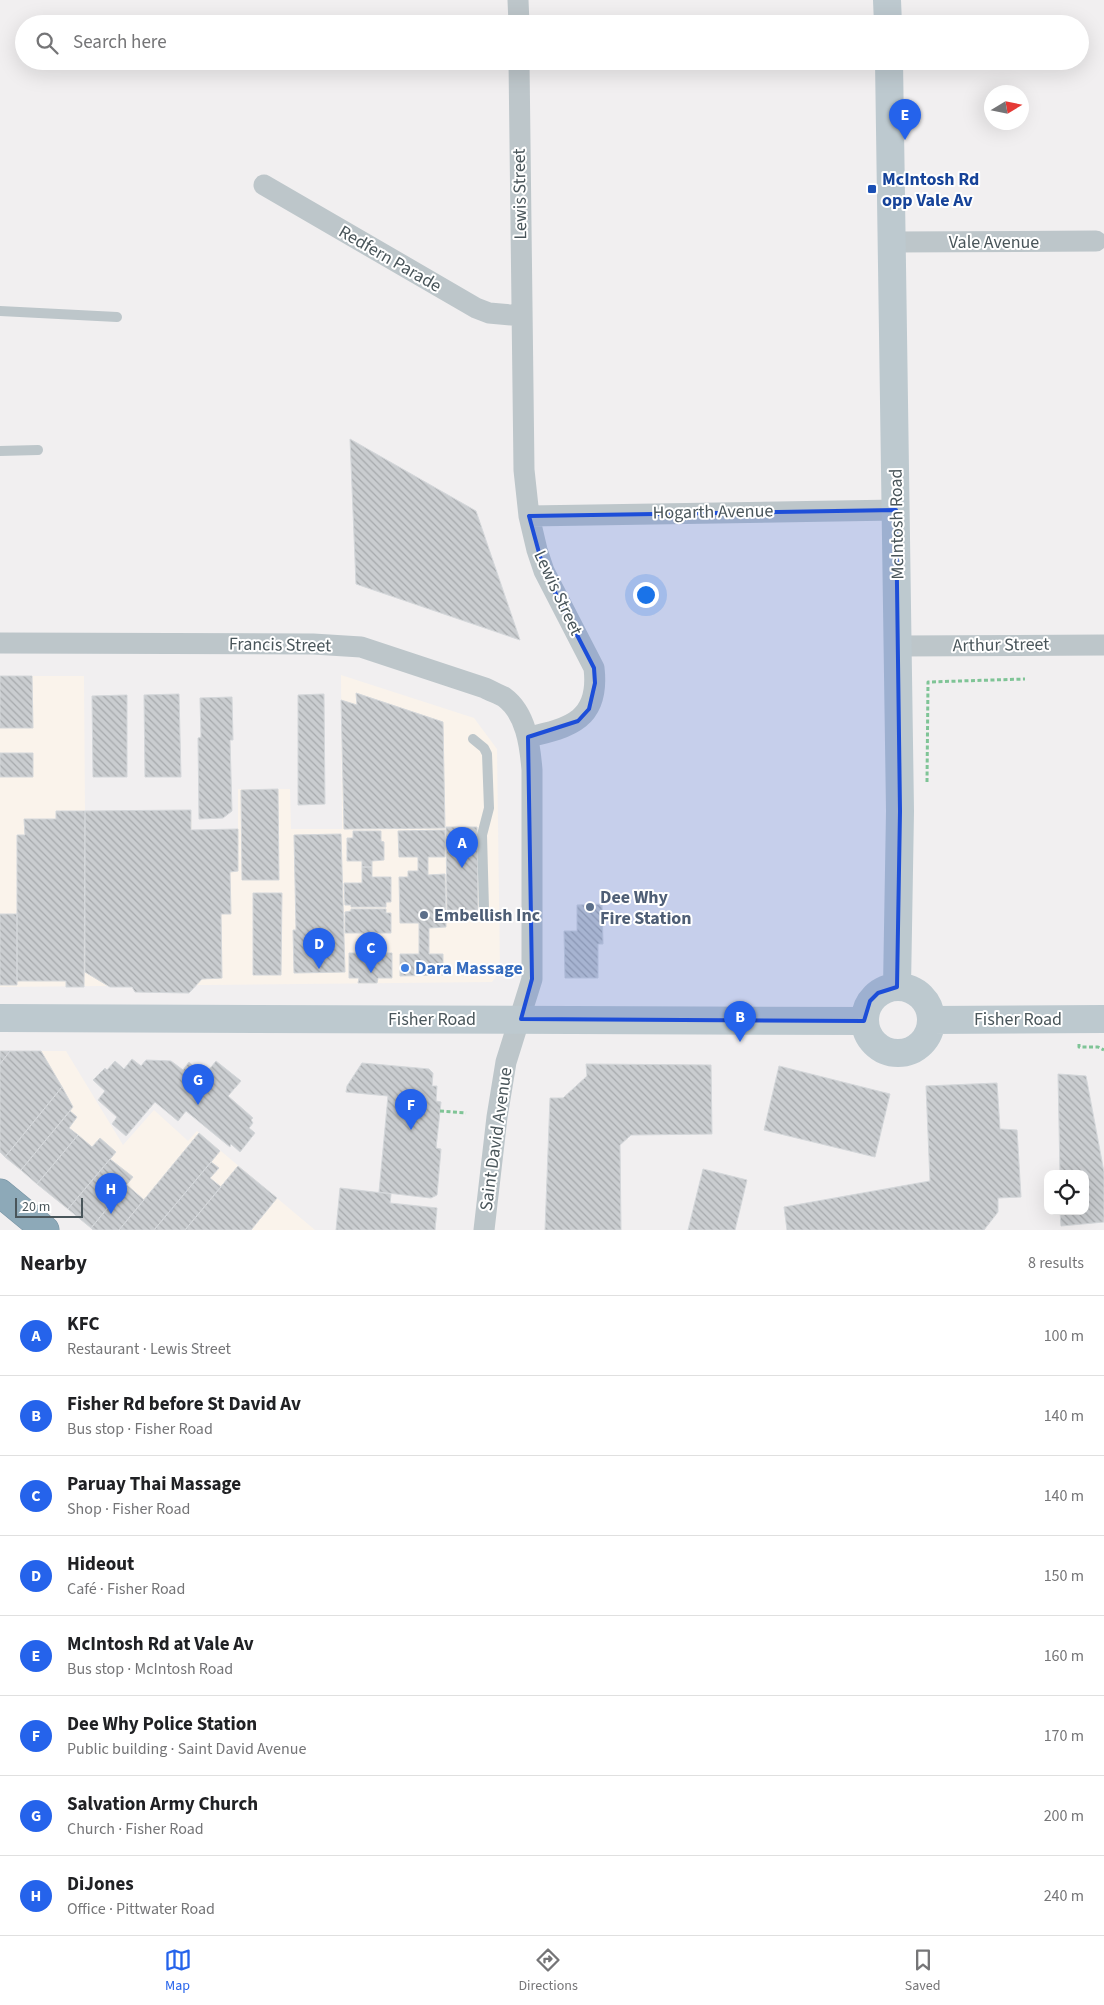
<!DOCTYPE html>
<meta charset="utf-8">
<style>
:root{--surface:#fff;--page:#f6f6f6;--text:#202124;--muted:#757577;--line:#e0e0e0;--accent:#2563eb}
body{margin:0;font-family:"Source Sans 3",sans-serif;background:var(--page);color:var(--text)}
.controls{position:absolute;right:15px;bottom:15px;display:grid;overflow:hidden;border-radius:10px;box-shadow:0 5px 20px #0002}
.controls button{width:45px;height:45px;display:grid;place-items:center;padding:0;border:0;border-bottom:1px solid var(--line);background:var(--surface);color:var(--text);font:25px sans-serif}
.compass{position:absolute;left:984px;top:85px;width:45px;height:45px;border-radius:50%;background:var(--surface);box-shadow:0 5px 20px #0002;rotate:80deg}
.scale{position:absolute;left:15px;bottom:12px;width:68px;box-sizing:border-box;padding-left:5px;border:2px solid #49555a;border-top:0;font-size:14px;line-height:18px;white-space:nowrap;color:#49555a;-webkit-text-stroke:4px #fff;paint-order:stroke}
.you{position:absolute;left:645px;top:594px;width:18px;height:18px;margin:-12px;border:4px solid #fff;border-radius:50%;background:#1a73e8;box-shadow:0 0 0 8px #1a73e833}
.badge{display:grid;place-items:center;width:32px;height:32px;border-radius:50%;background:var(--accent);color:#fff;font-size:16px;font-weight:700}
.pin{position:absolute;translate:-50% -41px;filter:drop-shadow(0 1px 2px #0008)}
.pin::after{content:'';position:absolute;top:26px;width:18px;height:15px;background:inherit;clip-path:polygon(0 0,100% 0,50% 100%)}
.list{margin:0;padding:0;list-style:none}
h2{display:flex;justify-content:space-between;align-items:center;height:65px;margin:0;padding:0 20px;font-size:21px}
h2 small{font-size:16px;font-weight:400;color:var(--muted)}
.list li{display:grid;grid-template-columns:32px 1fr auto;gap:15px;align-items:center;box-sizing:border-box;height:80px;padding:0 20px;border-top:1px solid var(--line)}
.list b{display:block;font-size:19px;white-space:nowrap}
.list p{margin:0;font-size:16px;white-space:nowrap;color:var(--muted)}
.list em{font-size:16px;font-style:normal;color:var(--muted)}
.icon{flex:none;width:28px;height:28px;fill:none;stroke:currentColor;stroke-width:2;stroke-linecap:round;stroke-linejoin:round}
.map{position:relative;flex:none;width:1104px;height:1230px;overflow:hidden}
.search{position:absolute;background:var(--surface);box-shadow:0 5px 20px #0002;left:15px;right:15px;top:15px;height:55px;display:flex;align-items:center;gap:12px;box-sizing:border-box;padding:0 18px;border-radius:28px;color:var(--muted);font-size:19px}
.sheet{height:705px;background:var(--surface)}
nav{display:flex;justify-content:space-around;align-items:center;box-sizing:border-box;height:70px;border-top:1px solid var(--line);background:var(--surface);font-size:14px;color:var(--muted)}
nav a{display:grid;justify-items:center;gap:2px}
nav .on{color:var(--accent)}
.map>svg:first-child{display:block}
.commercial{fill:#faf3eb}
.building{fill:url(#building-back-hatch);stroke:#d4d7da}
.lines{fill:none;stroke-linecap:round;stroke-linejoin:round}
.highway-casing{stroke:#7894a4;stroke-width:29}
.path{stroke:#7fc496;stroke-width:3;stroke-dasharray:4 2.5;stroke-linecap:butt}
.lane{stroke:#bdc6ca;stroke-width:10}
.street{stroke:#bdc6ca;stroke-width:21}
.secondary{stroke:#bdc9cf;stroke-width:28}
.highway{stroke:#8da9b8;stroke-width:28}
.marked{fill:#1d4ed8;fill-opacity:0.2;stroke:#1d4ed8;stroke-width:4;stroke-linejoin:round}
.transit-dot{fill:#1a4fb4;stroke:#fff;stroke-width:2}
.service-dot{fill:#5c6f8a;stroke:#fff;stroke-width:2}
.shop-dot{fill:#3f7fe0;stroke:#fff;stroke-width:2}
.labels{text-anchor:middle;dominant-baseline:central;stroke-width:4;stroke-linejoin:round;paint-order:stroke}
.transit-label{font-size:18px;font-weight:bold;fill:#164399;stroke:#fff;text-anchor:start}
.street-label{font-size:18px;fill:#49555a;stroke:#fff}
.service-label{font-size:18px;font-weight:bold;fill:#4e5e75;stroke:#fff;text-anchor:start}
.shop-label{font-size:18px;font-weight:bold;fill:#366cbe;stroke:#fff;text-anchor:start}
</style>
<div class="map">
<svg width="1104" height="1230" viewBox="0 0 1104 1230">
<defs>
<pattern id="building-back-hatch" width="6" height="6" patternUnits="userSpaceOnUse" patternTransform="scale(1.25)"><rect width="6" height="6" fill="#cacdd0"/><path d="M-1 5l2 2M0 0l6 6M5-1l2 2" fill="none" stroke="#a6a9ac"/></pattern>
</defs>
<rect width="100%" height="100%" fill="#f1eff0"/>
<!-- commercial -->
<path class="commercial" d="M341,675L474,718L497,749L500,971L492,982L0,987V676H84L85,811L191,810L192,830L238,829V789H290L291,829H342Z
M0,1051H66L123,1145L154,1110L188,1141L197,1131L315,1230H93L0,1152Z"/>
<!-- building -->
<path class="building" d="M350,439L476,511L520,640L356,584Z
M0,676H32L33,728H0Z
M356,693L443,722L445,828L344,829L341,700L357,705Z
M179,694L181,777H145L144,695Z
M324,694L325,804L298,805V695Z
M127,695V777H93L92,696Z
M232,697L233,740H230L232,811L223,818L199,819L198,738L201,737L200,698Z
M0,753H33V777H0Z
M278,789L279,880H242L241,790Z
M191,810V830L238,829V871L230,872L231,914H221L222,978L202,979L189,993L135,992L132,987H110L85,972V811Z
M56,811H85L84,987H66V981H17V835H25L24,819H56Z
M446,827H477L478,910H447Z
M445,830V857H428V875L445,874L446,927L429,928V954H443V975L400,976V954H419V923H400L399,877H408V871H418V857H399L398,831Z
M353,831H381V841L384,842V860L372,861V867H362V861H347V838H353Z
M341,834L345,972L294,973L293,930H296L294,835Z
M362,867H372V877H391V902H386V907H351V905H345L344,883H362Z
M253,893H282L281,975H253Z
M602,904L603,944H598V978H565L564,931H577V905Z
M351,909H386V913H391V933H373V942H363V933H345V912L351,911Z
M0,914H17V985H0Z
M356,942H373V950H377L378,953H392V978H378L377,983H358L359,978H349V953H363V950H356Z
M0,1051H10L0,1064Z
M10,1051H41L62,1087L5,1157L0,1152V1064Z
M132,1059L141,1066L146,1060L171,1061L183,1070L189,1062L204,1076L216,1061L241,1081L228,1096L253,1118L251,1120L253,1123L249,1128L255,1133L240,1152L231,1144L230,1147L186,1111L178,1121L155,1102L126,1136L112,1124L117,1117L98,1100L105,1091L93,1080L105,1068L107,1070L115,1061L124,1069Z
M362,1063L429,1069L433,1073L432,1086H437L436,1101L441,1102L436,1148L441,1149L437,1195L431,1198L379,1192L388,1096L346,1092L347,1086Z
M586,1064L711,1065L712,1134L631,1135L620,1145L621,1230H545L550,1098H563L587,1076Z
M779,1066L890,1094L875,1157L764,1130Z
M1058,1074L1086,1076L1104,1172V1222L1061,1226L1060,1211H1085V1174H1060Z
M997,1083L1000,1129L1017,1130L1021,1197L998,1198V1212L984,1230H787L784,1207L930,1181L926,1086Z
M62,1087L73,1107L21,1170L5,1157Z
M70,1111L77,1117L69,1128L78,1135L37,1184L21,1170Z
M199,1133L220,1151L211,1162L154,1230H119Z
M78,1135L92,1147L100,1138L116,1152L68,1209L37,1184Z
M110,1159L133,1177L91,1228L68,1209Z
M211,1162L219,1168L210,1178L221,1187L185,1230H154Z
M238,1166L277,1198L251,1230H185Z
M703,1169L747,1180L735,1230H688Z
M127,1185L144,1200L119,1230H93L91,1228Z
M340,1188L391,1194L390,1203L437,1208L435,1230H336Z"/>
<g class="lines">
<!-- highway casing -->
<g class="highway-casing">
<path id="highway" d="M0,1193L45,1230"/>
</g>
<!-- path -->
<path class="path" d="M927,782L928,682L1025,679
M1079,1044V1047H1098L1104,1050
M440,1111L466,1113"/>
<!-- lane -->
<path class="lane" d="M0,311L117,317
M0,451L38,450
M473,739L484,748L487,754L489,808L482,835L484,909"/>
<!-- street -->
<path class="street" d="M518,0L519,24
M519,61L524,470L529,516L537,550L544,571L594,668C600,719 571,728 528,737
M264,185L476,308L489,313L522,316
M893,242L1096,241
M529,516L896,510
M0,643L313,644L361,647L485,688C491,691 498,694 504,697C526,713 530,745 532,770V979L506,1062L497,1117L484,1230
M899,646L1104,645"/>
<!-- secondary -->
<path class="secondary" d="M887,0L888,24
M889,61L900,811L897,987
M865 1020a33 33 0 1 1 66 0a33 33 0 1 1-66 0Z
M0,1018L864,1021
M931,1020L1104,1019"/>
<!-- highway -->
<use href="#highway" class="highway"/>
</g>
<!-- marked area -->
<path class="marked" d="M896,510L900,811L897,987L878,993L870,1001L864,1021L521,1019L532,979L528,737L578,721L589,709L595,683L594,668L544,571L529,516Z"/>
<!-- markers -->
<rect class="transit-dot" x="867" y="184" width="10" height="10" rx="2.5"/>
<g class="service-dot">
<circle cx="590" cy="907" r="5"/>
<circle cx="424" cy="915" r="5"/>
</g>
<circle class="shop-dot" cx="405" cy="968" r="5"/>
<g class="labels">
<!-- transit labels -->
<g class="transit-label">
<text x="882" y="179">McIntosh Rd<tspan x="882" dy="21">opp Vale Av</tspan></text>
</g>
<!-- street labels -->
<g class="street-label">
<text transform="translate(520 194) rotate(-91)">Lewis Street</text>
<text x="994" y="242">Vale Avenue</text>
<text transform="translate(390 259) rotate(30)">Redfern Parade</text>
<text transform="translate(713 512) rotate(-1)">Hogarth Avenue</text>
<text transform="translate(897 524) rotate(-91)">McIntosh Road</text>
<text transform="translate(558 593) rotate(65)">Lewis Street</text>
<text transform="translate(280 645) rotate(1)">Francis Street</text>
<text transform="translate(1001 645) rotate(-1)">Arthur Street</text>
<text x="432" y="1019">Fisher Road</text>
<text x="1018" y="1019">Fisher Road</text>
<text transform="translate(496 1139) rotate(-82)">Saint David Avenue</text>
</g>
<!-- service labels -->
<g class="service-label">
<text x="600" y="897">Dee Why<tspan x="600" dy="21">Fire Station</tspan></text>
<text x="434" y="915">Embellish Inc</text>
</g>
<!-- shop labels -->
<g class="shop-label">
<text x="415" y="968">Dara Massage</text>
</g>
</g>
</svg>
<div class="controls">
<button><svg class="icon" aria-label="locate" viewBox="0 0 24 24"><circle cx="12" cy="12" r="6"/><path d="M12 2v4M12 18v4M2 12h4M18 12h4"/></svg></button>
</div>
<svg class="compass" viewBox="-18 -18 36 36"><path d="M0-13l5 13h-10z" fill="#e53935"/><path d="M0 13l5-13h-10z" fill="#757577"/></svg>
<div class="scale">20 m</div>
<div class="you"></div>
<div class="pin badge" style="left:462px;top:868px">A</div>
<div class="pin badge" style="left:740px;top:1042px">B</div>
<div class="pin badge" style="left:371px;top:973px">C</div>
<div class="pin badge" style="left:319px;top:969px">D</div>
<div class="pin badge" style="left:905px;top:140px">E</div>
<div class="pin badge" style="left:411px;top:1130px">F</div>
<div class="pin badge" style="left:198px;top:1105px">G</div>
<div class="pin badge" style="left:111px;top:1214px">H</div>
<div class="search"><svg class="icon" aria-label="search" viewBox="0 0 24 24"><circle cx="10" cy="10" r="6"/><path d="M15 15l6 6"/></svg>Search here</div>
</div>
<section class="sheet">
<h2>Nearby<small>8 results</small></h2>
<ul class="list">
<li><span class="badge">A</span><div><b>KFC</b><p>Restaurant · Lewis Street</p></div><em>100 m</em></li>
<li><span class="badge">B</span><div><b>Fisher Rd before St David Av</b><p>Bus stop · Fisher Road</p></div><em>140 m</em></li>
<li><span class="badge">C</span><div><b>Paruay Thai Massage</b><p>Shop · Fisher Road</p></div><em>140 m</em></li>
<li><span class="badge">D</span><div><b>Hideout</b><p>Café · Fisher Road</p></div><em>150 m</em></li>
<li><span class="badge">E</span><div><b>McIntosh Rd at Vale Av</b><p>Bus stop · McIntosh Road</p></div><em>160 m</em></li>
<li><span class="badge">F</span><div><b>Dee Why Police Station</b><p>Public building · Saint David Avenue</p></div><em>170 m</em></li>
<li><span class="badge">G</span><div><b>Salvation Army Church</b><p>Church · Fisher Road</p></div><em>200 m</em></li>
<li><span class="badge">H</span><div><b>DiJones</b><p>Office · Pittwater Road</p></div><em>240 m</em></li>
</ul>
</section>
<nav>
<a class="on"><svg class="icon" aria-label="map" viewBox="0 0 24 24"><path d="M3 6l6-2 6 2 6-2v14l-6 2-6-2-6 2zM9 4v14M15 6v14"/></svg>Map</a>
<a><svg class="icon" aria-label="directions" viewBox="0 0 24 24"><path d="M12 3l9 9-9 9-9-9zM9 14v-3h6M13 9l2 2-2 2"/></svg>Directions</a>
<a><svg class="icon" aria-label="saved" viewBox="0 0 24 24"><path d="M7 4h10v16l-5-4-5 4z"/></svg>Saved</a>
</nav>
